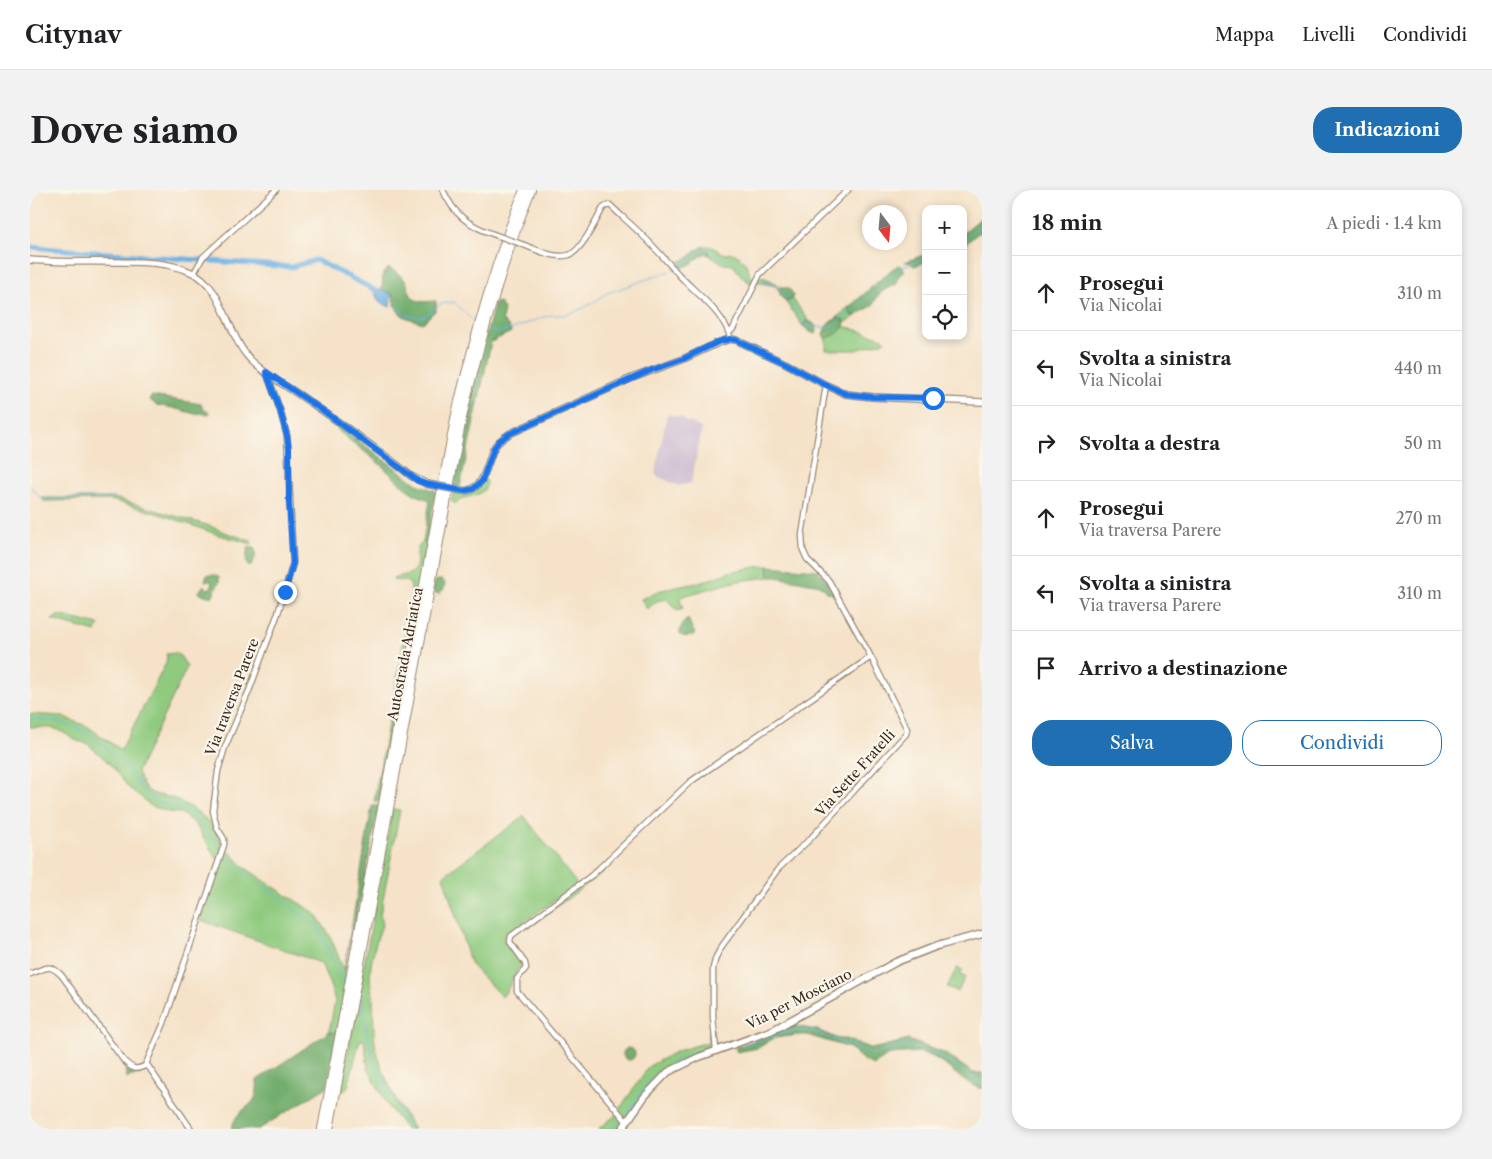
<!DOCTYPE html>
<html lang="it">
<meta charset="utf-8">
<style>
:root{--surface:#fff;--page:#f2f2f2;--text:#202124;--muted:#757577;--line:#e0e0e0;--accent:#1f6fb2}
body{margin:0;font-family:"Libre Caslon Text",serif;background:var(--page);color:var(--text)}
.controls{position:absolute;right:15px;top:15px;display:grid;overflow:hidden;border-radius:10px;box-shadow:0 2px 8px #0003}
.controls button{width:45px;height:45px;display:grid;place-items:center;padding:0;border:0;border-bottom:1px solid var(--line);background:var(--surface);color:var(--text);font:25px sans-serif}
.compass{position:absolute;left:832px;top:15px;width:45px;height:45px;border-radius:50%;background:var(--surface);box-shadow:0 2px 8px #0003;rotate:164deg}
.stop{position:absolute;width:15px;height:15px;margin:-11px;border:4px solid #1a73e8;border-radius:50%;background:#fff}
.stop.end{background:#1a73e8;border-color:#fff;box-shadow:0 1px 5px #0008}
.list{margin:0;padding:0;list-style:none}
h2{display:flex;justify-content:space-between;align-items:center;height:65px;margin:0;padding:0 20px;font-size:21px}
h2 small{font-size:16px;font-weight:400;color:var(--muted)}
.list li{display:grid;grid-template-columns:32px 1fr auto;gap:15px;align-items:center;box-sizing:border-box;height:75px;padding:0 20px;border-top:1px solid var(--line)}
.list b{display:block;font-size:19px;white-space:nowrap}
.list p{margin:0;font-size:16px;white-space:nowrap;color:var(--muted)}
.list em{font-size:16px;font-style:normal;color:var(--muted)}
.actions{display:flex;gap:10px;padding:15px 20px}
.actions a{flex:1;padding:11px 0;border:1px solid var(--accent);border-radius:20px;text-align:center;font-size:18px;color:var(--accent)}
.actions .main{background:var(--accent);color:#fff}
.icon{flex:none;width:28px;height:28px;fill:none;stroke:currentColor;stroke-width:2;stroke-linecap:round;stroke-linejoin:round}
.map{position:relative;flex:none;width:952px;height:939px;overflow:hidden;border-radius:20px}
header{display:flex;align-items:center;gap:30px;box-sizing:border-box;height:70px;padding:0 25px;background:var(--surface);border-bottom:1px solid var(--line)}
header strong{font-size:24px}
nav{display:flex;gap:28px;margin-inline-start:auto;font-size:18px}
.intro{display:flex;align-items:center;justify-content:space-between;box-sizing:border-box;height:120px;padding:0 30px}
h1{margin:0;font-size:35px}
.button{padding:12px 22px;border-radius:20px;background:var(--accent);color:#fff;font-size:18px;font-weight:700}
main{display:flex;gap:30px;padding:0 30px}
aside{flex:1;background:var(--surface);border-radius:20px;box-shadow:0 2px 8px #0003}
.map>svg:first-child{display:block}
.industrial{fill:#cebed2}
.green{fill:#8fca7f;stroke:#657a4e}
.forest{fill:#73ae6e;stroke:#576c46}
.water{fill:#6eb2e4;stroke:#546e81}
.lines{fill:none;stroke-linecap:round;stroke-linejoin:round}
.stream{stroke:#6eb2e4;stroke-width:1}
.canal{stroke:#6eb2e4;stroke-width:5}
.minor-casing{stroke:#988673;stroke-width:7}
.tertiary-casing{stroke:#988673;stroke-width:8}
.secondary-casing{stroke:#988673;stroke-width:9}
.motorway-casing{stroke:#988673;stroke-width:10}
.minor{stroke:#fff;stroke-width:4.5}
.tertiary{stroke:#fff;stroke-width:5.5}
.secondary{stroke:#fff;stroke-width:6}
.motorway{stroke:#fff;stroke-width:8}
.minor-bridge-casing{stroke:#988673;stroke-width:7;stroke-linecap:butt}
.tertiary-bridge-casing{stroke:#988673;stroke-width:8;stroke-linecap:butt}
.minor-bridge{stroke:#fff;stroke-width:4.5}
.tertiary-bridge{stroke:#fff;stroke-width:5.5}
.route{stroke:#1a73e8;stroke-width:6}
.labels{text-anchor:middle;dominant-baseline:central;stroke-width:4.5;stroke-linejoin:round;paint-order:stroke}
.street-label{font-size:14px;fill:#3b2a1e;stroke:#fbf7ec}
</style>
<header>
<strong>Citynav</strong>
<nav><a>Mappa</a><a>Livelli</a><a>Condividi</a></nav>
</header>
<div class="intro"><h1>Dove siamo</h1><a class="button">Indicazioni</a></div>
<main>
<div class="map">
<svg width="952" height="939" viewBox="0 0 952 939">
<rect width="100%" height="100%" fill="#fbf7ec"/>
<filter id="ink" filterUnits="userSpaceOnUse"><feTurbulence type="fractalNoise" baseFrequency=".02" numOctaves="2"/><feDisplacementMap in="SourceGraphic" scale="10" xChannelSelector="R" yChannelSelector="G"/><feConvolveMatrix kernelMatrix="1 2 1 2 8 2 1 2 1" color-interpolation-filters="sRGB"/></filter>
<filter id="wash" filterUnits="userSpaceOnUse"><feTurbulence type="fractalNoise" baseFrequency=".0096" numOctaves="4" result="noise"/><feDisplacementMap in="SourceGraphic" scale="20" xChannelSelector="R" yChannelSelector="G"/><feGaussianBlur stdDeviation="1.12" result="paint"/><feColorMatrix in="noise" values="0 0 0 0 0 0 0 0 0 0 0 0 0 0 0 0 0 1.4 0 .05"/><feComposite in="paint" operator="in"/></filter>
<g filter="url(#wash)">
<rect width="100%" height="100%" fill="#f5e2c8"/>
<!-- industrial -->
<path class="industrial" d="M637,224L654,228V231L662,233L672,239L661,293L649,296L627,286L625,283Z"/>
<!-- green -->
<path class="green" d="M677,56L682,57L695,64L703,63C708,66 713,68 716,74C719,80 718,84 724,89L726,87L722,94L713,88L703,75L694,74L679,65V62L672,57Z
M730,86L740,90L752,97L749,101L746,96L727,92Z
M762,108L779,131H777L772,135L755,111H760Z
M818,118L819,122L824,127L815,133L813,129L806,128Z
M814,136L853,148L856,151L826,160H796V150L795,148C801,147 811,142 814,136Z
M454,289L457,291C456,310 433,303 425,314L421,310L423,303C440,304 442,300 454,289Z
M11,308H84L180,336L194,342L222,351L221,352L222,354L189,345L136,326L81,310L14,311Z
M393,352L396,354L380,443H375C377,434 385,400 379,393C377,390 368,391 363,390V389C369,384 376,387 382,382C390,375 385,367 388,358C388,357 392,353 393,352Z
M731,376H739L738,379L740,387L708,391L653,406L650,409L653,418L648,420L644,418L637,409L627,411L617,419L611,409L631,400L672,392L699,382Z
M29,425L69,435L66,442L22,430Z
M146,463L151,467L157,477L107,582C110,588 113,597 119,601C127,607 137,605 145,609C163,617 188,634 191,654C192,659 189,665 187,669L165,634L157,628L151,623L138,622L121,616L111,607L99,598L81,575L58,554L47,551L29,540L21,538L0,537V524L30,526L57,536L91,560L136,473L137,467L136,464Z
M363,619L370,620L350,725L353,733C346,750 341,768 340,786C340,794 343,803 343,812C344,827 343,844 346,859C353,885 368,917 384,939H376L358,916L338,879L334,850H330L318,896L313,902L312,894Z
M494,626L547,694L473,747L492,775C481,786 482,796 472,807L441,775L413,686Z
M195,660L201,663L214,677L253,703L285,723L300,746L314,780L315,781L316,790L307,843L299,842L305,811L300,795L291,773L170,730L192,666Z
M573,677V682L568,686L498,738L496,736Z
M927,778L933,780L930,785L935,787L928,802L917,797Z
M683,839V856C675,862 667,864 658,868C647,874 635,881 626,890C617,899 596,936 588,939C583,939 574,939 568,939L585,926L619,876L647,861L678,852L680,840Z"/>
<!-- forest -->
<path class="forest" d="M952,27V42L947,44L933,56V43Z
M672,57L679,60V65L675,63L661,74L646,81L643,78L649,72L661,66L664,62Z
M896,64V72L884,76L879,72H875Z
M869,75L874,79V82L868,87L867,94L858,98L850,103L842,116L824,127L819,122L818,118L862,79Z
M359,78C365,81 370,85 375,90C379,96 379,107 386,110C392,113 400,111 406,111V120L393,133C372,126 368,128 362,104L352,100L353,83Z
M752,97C759,97 762,100 763,107L760,111H755C751,107 747,101 752,97Z
M469,112L474,119L472,130L478,136L481,142L461,152L430,297L424,296L449,169L465,113Z
M809,128L813,129L815,133C812,142 803,147 795,148L793,145C795,136 800,130 809,128Z
M777,131C784,132 789,137 786,144L780,142L772,135Z
M122,206L171,214L173,219L180,223L177,225L172,223L165,224L143,218L126,215L119,209Z
M309,236L387,294L406,301L396,354L393,352L400,310L386,305L374,297L350,274L307,240Z
M219,357L224,358C228,364 224,371 221,376H218C215,372 216,362 219,357Z
M739,376L788,380L798,392L804,404L798,403L790,395L746,387H740L738,379Z
M177,385H186L189,387V392L182,407L168,403L174,395L177,399L182,397L181,391H175Z
M408,390H412L415,393L414,399L409,404L403,402L405,391Z
M658,429L665,444C661,447 654,447 650,445C649,438 653,432 658,429Z
M375,443H380L350,612L344,611Z
M342,616H349L325,737L321,747L315,781H314Z
M767,830V835L769,837L787,840L808,849H816L840,858H846L878,850L914,863L943,883H952V899L936,892L910,871L901,866L891,862L860,864L844,875L834,871L820,858L777,845H768L744,848L728,858L707,862L706,860V857L740,845Z
M299,842L307,843L297,897L229,939H202C206,913 230,923 227,890Z
M593 864a6 6 0 1 1 12 0a6 6 0 1 1-12 0Z
M115,878L119,880L97,888L95,880L104,882Z"/>
<!-- water -->
<path class="water" d="M345,100H352L362,104L360,110V117C351,113 346,111 345,100Z"/>
<g class="lines">
<!-- stream -->
<path class="stream" d="M933,51L952,33
M646,77L675,58L696,70H702L718,88L725,90
M729,91L746,95L778,137H800L841,107L872,77L896,68
M360,110L365,112L374,124L388,128L397,125L410,114L424,112L443,131
M458,140C472,148 503,129 518,126C526,124 534,126 541,123C553,119 566,112 575,104L640,81
M0,296L11,308H84
M0,529L27,531L59,543L81,562L101,584L114,601L127,612L151,618L164,627L189,658
M195,664L206,675L288,737L311,788L315,792
M331,806L333,808L334,828L343,871L380,939
M713,855L755,843L770,840H779L790,844L843,864L866,857L879,856L892,859L908,865L952,894
M595,926C605,914 611,899 622,888C636,873 660,862 680,857
M581,939L591,931"/>
<!-- canal -->
<path class="canal" d="M0,57L261,77L286,70L345,100"/>
</g>
</g>
<g filter="url(#ink)">
<g class="lines">
<!-- minor casing -->
<g class="minor-casing">
<path id="minor" d="M413,0C424,25 438,35 463,44
M494,55C507,60 525,69 539,65C551,62 567,29 573,18L576,16L580,15C590,25 601,34 611,44C625,57 637,72 650,86C665,102 698,127 700,149
M164,83L173,67L246,0
M700,142L703,139L730,84L818,0
M0,784C15,779 19,772 32,786L94,871C102,878 104,881 115,876L134,833L194,655V649L187,638L183,621L188,581L195,557L219,501L248,423L263,373L257,246L250,220L237,184
M686,860L683,827V778L686,767L692,756L748,679L780,649L876,544L877,539L841,467L799,391L777,369L773,360L772,345L796,195
M116,873L161,939
M597,932L487,801V789L496,778L495,773L480,752L481,746L562,685L660,592L841,467"/>
</g>
<!-- tertiary casing -->
<g class="tertiary-casing">
<path id="tertiary" d="M0,70C30,73 60,71 91,72C115,72 138,72 161,82C193,95 197,144 219,168C232,183 258,197 274,208C310,233 347,258 381,286L397,294
M434,301C456,299 456,273 464,258C467,252 473,248 479,244L602,188L651,170L688,153L700,149L706,150L755,173L796,195L816,204L843,207L952,212"/>
</g>
<!-- secondary casing -->
<g class="secondary-casing">
<path id="secondary" d="M592,939L615,906L638,882L669,867L743,840L866,772L907,756L952,744"/>
</g>
<!-- motorway casing -->
<g class="motorway-casing">
<path id="motorway" d="M292,939L426,224C444,148 465,73 494,0
M299,939L433,223C451,147 472,73 501,0"/>
</g>
<!-- minor -->
<use href="#minor" class="minor"/>
<!-- tertiary -->
<use href="#tertiary" class="tertiary"/>
<!-- secondary -->
<use href="#secondary" class="secondary"/>
<!-- motorway -->
<use href="#motorway" class="motorway"/>
<!-- minor-bridge casing -->
<g class="minor-bridge-casing">
<path id="minor-bridge" d="M463,44L494,55"/>
</g>
<!-- tertiary-bridge casing -->
<g class="tertiary-bridge-casing">
<path id="tertiary-bridge" d="M397,294L434,301"/>
</g>
<!-- minor-bridge -->
<use href="#minor-bridge" class="minor-bridge"/>
<!-- tertiary-bridge -->
<use href="#tertiary-bridge" class="tertiary-bridge"/>
</g>
</g>
<g class="lines" filter="url(#ink)">
<!-- route -->
<path class="route" d="M255,402L263,373L259,312V258L257,246L250,220L236,182L295,222L388,291L396,294L434,301L443,299L452,291L464,258L469,251L479,244L581,198L622,180L651,170L688,152L700,149L706,150L755,173L796,195L816,204L843,207L903,208"/>
</g>
<g class="labels">
<!-- street labels -->
<g class="street-label">
<text transform="translate(375 464) rotate(-79)">Autostrada Adriatica</text>
<text transform="translate(202 507) rotate(-69)">Via traversa Parere</text>
<text transform="translate(825 583) rotate(-48)">Via Sette Fratelli</text>
<text transform="translate(769 809) rotate(-27)">Via per Mosciano</text>
</g>
</g>
</svg>
<div class="controls">
<button>+</button>
<button>−</button>
<button><svg class="icon" aria-label="locate" viewBox="0 0 24 24"><circle cx="12" cy="12" r="6"/><path d="M12 2v4M12 18v4M2 12h4M18 12h4"/></svg></button>
</div>
<svg class="compass" viewBox="-18 -18 36 36"><path d="M0-13l5 13h-10z" fill="#e53935"/><path d="M0 13l5-13h-10z" fill="#757577"/></svg>
<div class="stop" style="left:903px;top:208px"></div>
<div class="stop end" style="left:255px;top:402px"></div>
</div>
<aside>
<h2>18 min<small>A piedi · 1.4 km</small></h2>
<ul class="list">
<li><svg class="icon" aria-label="ahead" viewBox="0 0 24 24"><path d="M12 20V5M6 11l6-6 6 6"/></svg><div><b>Prosegui</b><p>Via Nicolai</p></div><em>310 m</em></li>
<li><svg class="icon" aria-label="left" viewBox="0 0 24 24"><path d="M17 20v-9H6M10 6l-5 5 5 5"/></svg><div><b>Svolta a sinistra</b><p>Via Nicolai</p></div><em>440 m</em></li>
<li><svg class="icon" aria-label="right" viewBox="0 0 24 24"><path d="M7 20v-9h11M14 6l5 5-5 5"/></svg><div><b>Svolta a destra</b></div><em>50 m</em></li>
<li><svg class="icon" aria-label="ahead" viewBox="0 0 24 24"><path d="M12 20V5M6 11l6-6 6 6"/></svg><div><b>Prosegui</b><p>Via traversa Parere</p></div><em>270 m</em></li>
<li><svg class="icon" aria-label="left" viewBox="0 0 24 24"><path d="M17 20v-9H6M10 6l-5 5 5 5"/></svg><div><b>Svolta a sinistra</b><p>Via traversa Parere</p></div><em>310 m</em></li>
<li><svg class="icon" aria-label="arrive" viewBox="0 0 24 24"><path d="M6 21V4h12l-3 4 3 4H6"/></svg><div><b>Arrivo a destinazione</b></div></li>
</ul>
<div class="actions"><a class="main">Salva</a><a>Condividi</a></div>
</aside>
</main>
